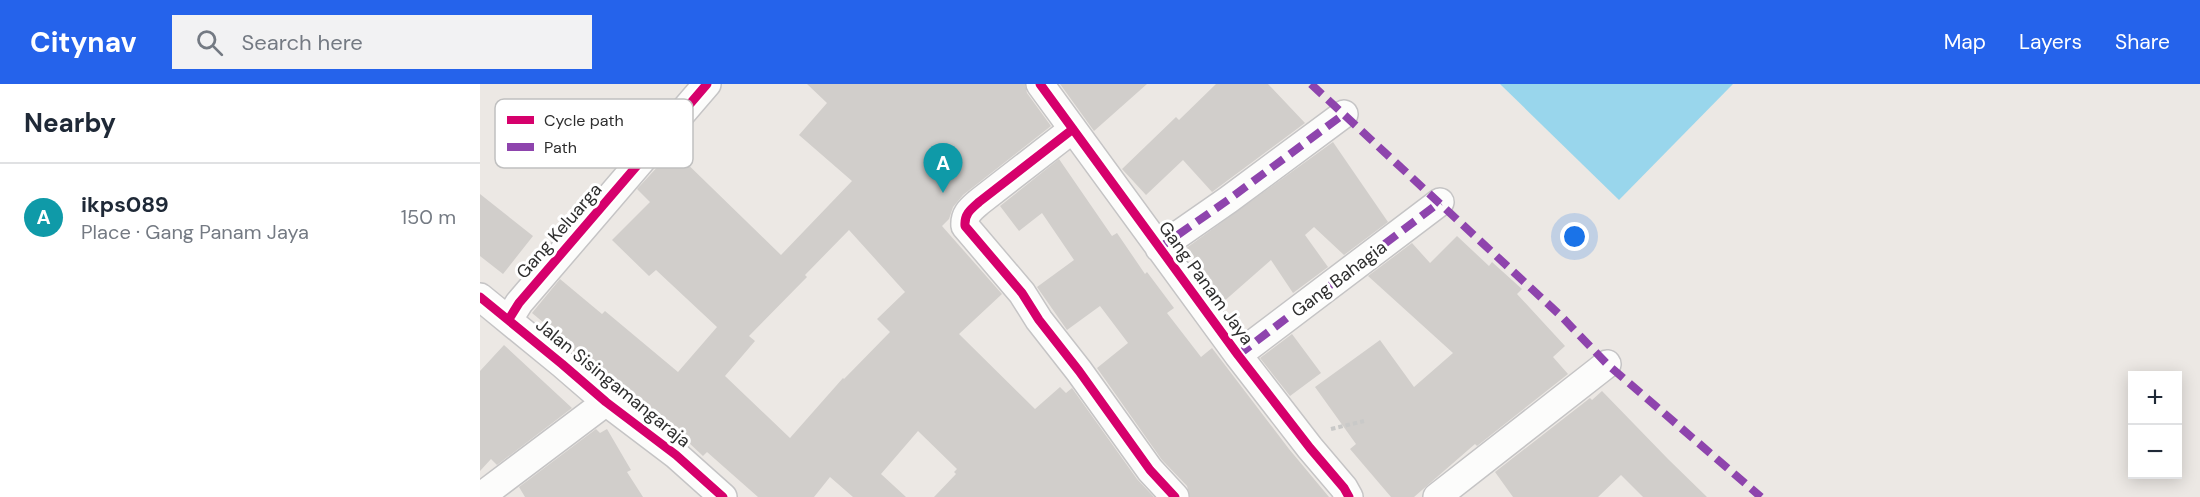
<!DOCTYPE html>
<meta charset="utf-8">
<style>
:root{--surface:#fff;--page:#f2f2f3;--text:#1f2937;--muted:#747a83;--line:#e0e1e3;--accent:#2563eb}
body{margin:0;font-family:"DM Sans",sans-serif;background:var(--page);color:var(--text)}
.controls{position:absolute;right:18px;bottom:18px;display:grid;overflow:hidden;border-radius:0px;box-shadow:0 3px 15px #0003}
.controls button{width:54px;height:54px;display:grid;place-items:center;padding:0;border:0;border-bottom:2px solid var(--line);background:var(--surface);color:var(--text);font:30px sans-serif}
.you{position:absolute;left:1095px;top:153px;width:21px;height:21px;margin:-15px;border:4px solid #fff;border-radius:50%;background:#1a73e8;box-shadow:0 0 0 9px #1a73e833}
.badge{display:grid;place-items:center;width:39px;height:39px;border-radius:50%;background:var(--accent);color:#fff;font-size:20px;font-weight:700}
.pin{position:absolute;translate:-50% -50px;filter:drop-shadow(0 2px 3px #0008)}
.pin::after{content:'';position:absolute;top:32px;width:21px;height:18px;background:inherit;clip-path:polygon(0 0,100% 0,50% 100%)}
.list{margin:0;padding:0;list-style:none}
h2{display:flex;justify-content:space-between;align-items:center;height:78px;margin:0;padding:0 24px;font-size:26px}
h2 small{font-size:20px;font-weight:400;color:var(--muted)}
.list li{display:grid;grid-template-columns:39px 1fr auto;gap:18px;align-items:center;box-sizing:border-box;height:108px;padding:0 24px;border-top:2px solid var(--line)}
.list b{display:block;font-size:22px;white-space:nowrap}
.list p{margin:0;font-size:20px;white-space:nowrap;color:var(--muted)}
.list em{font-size:20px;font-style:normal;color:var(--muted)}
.icon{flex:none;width:33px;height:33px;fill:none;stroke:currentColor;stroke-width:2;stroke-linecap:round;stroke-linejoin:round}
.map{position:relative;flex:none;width:1720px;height:413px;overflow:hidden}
header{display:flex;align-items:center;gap:36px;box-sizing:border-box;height:84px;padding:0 30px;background:var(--accent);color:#fff}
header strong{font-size:28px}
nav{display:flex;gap:33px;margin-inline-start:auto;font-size:21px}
.search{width:420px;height:54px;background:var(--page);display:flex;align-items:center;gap:15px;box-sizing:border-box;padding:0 21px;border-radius:0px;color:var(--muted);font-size:22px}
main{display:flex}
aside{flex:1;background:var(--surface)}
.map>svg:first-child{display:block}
.water{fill:#99d6ec}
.building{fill:#d1cecb;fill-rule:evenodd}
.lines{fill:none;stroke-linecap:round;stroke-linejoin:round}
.minor-casing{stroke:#c5c4c5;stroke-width:30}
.path{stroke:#c9c9c8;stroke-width:4;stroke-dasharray:4.5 3;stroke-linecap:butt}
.minor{stroke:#fcfcfb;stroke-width:27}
.quiet{stroke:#8e44ad;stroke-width:8;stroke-dasharray:15 8;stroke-linecap:butt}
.cycleway-casing{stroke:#fff;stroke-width:13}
.cycleway{stroke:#d6006c;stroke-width:9}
.labels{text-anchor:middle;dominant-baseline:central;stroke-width:6;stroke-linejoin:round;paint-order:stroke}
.street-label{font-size:18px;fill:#2e2e2e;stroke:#fff}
.key{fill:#fff;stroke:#c0c0c0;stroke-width:1.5}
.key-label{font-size:16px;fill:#2e2e2e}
</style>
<header>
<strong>Citynav</strong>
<div class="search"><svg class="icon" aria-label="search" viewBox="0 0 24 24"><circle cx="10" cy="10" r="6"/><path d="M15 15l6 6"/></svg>Search here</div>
<nav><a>Map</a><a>Layers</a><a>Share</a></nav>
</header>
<main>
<aside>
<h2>Nearby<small></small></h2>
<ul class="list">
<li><span class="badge" style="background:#0f9aa8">A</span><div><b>ikps089</b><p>Place · Gang Panam Jaya</p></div><em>150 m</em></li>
</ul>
</aside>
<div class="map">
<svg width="1720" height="413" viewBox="0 0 1720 413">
<rect width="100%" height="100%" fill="#ece8e4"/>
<!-- water -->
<path class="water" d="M1020,0H1253L1139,116Z"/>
<!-- building -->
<path class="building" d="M327,0H545L547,9L571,42L483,111L473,123L469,135L462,142L522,210L479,250L555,325L580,303L586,309L592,304L657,395L674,413H454L476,390L474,388L477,385L438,347L401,390L426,413H373L350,393L334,413H278L227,368L223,372L192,343L189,346L188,345L154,312L151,316L92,266L94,264L52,229L80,195L122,230L125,227L198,288L237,243L176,186L169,192L132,156L170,118L157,105L193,66L301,171L372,97L319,51L347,19ZM369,146L425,208L397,235L410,248L364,295L363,294L310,354L245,292L275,257L269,252L327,193L325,191Z
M580,0H667L614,47Z
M736,0H788L825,39L732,108L703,76L666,111L642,85L696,33L699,36Z
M853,58L908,138L864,171L834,143L825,151L848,183L813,209L791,176L742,219L723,197L729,192L705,165Z
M579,75L632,152L637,149L665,190L667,188L694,224L687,229L721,273L732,264L809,365L849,413H710L707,402L682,376L617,284L648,259L620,222L587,246L557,203L594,176L562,129L539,147L520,122Z
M0,110L53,152L23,190L0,172Z
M977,152L1009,182L1012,178L1042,205L1037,210L1085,262L1073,273L1088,290L997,362L995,360L934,413H911L870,365L876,360L835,303L900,256L934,303L973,269L888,192L932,159L950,179Z
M812,250L841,289L810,312L780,274Z
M24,261L92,324L17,381L11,375L0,387V287Z
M1122,307L1188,375L1227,413H1163L1141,391L1118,413H1033L1015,388L1110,314L1112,316Z
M116,345L120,349L127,345L151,386L147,388L163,413H45L39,403Z"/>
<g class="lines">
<!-- minor casing -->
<g class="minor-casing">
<path id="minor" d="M560,0L758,271L830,364L864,404L869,413
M593,45L499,118C491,125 484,130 485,142L542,209L559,236L599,287L670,386L695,413
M679,164L748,116L864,30
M0,213L82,280L126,318L196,371L243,413
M29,235L39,219L227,0
M758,271L960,118
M0,413L126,318
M957,413L1127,280"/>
</g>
<!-- path -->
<path class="path" d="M851,345L884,337"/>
<!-- minor -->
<use href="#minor" class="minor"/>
<!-- quiet -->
<path class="quiet" d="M831,0L1081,232L1127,280L1281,413
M679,164L748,116L864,30
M758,271L960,118"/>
<!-- cycleway casing -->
<g class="cycleway-casing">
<path id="cycleway" d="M560,0L758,271L830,364L864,404L869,413
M593,45L499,118C491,125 484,130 485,142L542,209L559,236L599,287L670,386L695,413
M0,213L82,280L126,318L196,371L243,413
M29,235L39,219L227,0"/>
</g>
<!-- cycleway -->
<use href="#cycleway" class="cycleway"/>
</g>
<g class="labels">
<!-- street labels -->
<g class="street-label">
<text transform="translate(79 147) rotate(-49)">Gang Keluarga</text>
<text transform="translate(859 195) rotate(-37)">Gang Bahagia</text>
<text transform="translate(726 199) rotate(54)">Gang Panam Jaya</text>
<text transform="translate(133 299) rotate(39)">Jalan Sisingamangaraja</text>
</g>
</g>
<!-- legend -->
<rect x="15" y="15" width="198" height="69" rx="9" class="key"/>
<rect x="27" y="32" width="27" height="8" fill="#d6006c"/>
<rect x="27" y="59" width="27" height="8" fill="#8e44ad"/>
<g class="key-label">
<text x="64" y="42">Cycle path</text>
<text x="64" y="69">Path</text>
</g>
</svg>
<div class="controls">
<button>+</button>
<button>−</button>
</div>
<div class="you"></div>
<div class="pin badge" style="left:463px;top:109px;background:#0f9aa8">A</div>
</div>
</main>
